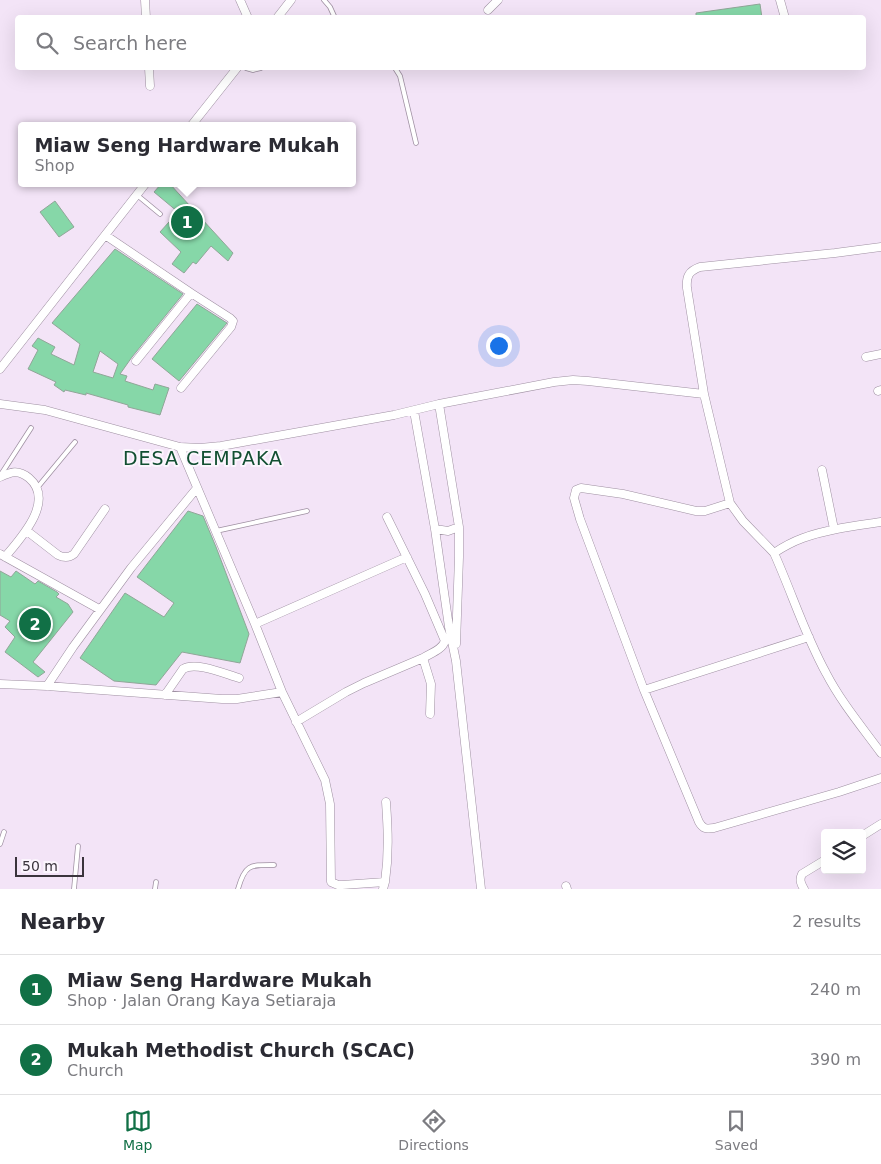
<!DOCTYPE html>
<meta charset="utf-8">
<style>
:root{--surface:#fff;--page:#f2f2f3;--text:#2b2b33;--muted:#7c7c81;--line:#e1e1e2;--accent:#117046}
body{margin:0;font-family:"DejaVu Sans",sans-serif;background:var(--page);color:var(--text)}
.controls{position:absolute;right:15px;bottom:15px;display:grid;overflow:hidden;border-radius:5px;box-shadow:0 5px 20px #0002}
.controls button{width:45px;height:45px;display:grid;place-items:center;padding:0;border:0;border-bottom:1px solid var(--line);background:var(--surface);color:var(--text);font:25px sans-serif}
.scale{position:absolute;left:15px;bottom:12px;width:69px;box-sizing:border-box;padding-left:5px;border:2px solid #3a343c;border-top:0;font-size:14px;line-height:18px;white-space:nowrap;color:#3a343c;-webkit-text-stroke:4px #fbf5fd;paint-order:stroke}
.you{position:absolute;left:498px;top:345px;width:18px;height:18px;margin:-12px;border:4px solid #fff;border-radius:50%;background:#1a73e8;box-shadow:0 0 0 8px #1a73e833}
.badge{display:grid;place-items:center;width:32px;height:32px;border-radius:50%;background:var(--accent);color:#fff;font-size:16px;font-weight:700}
.pin{position:absolute;translate:-50% -50%;border:2px solid #fff;box-shadow:0 1px 5px #0006}
.popup{position:absolute;left:18px;top:122px;width:338px;height:65px;box-sizing:border-box;display:grid;place-content:center;border-radius:5px;background:var(--surface);filter:drop-shadow(0 1px 4px #0005);font-size:16px;white-space:nowrap;color:var(--muted)}
.popup b{font-size:19px;color:var(--text)}
.popup::after{content:'';position:absolute;left:50%;top:100%;margin-left:-10px;border:10px solid transparent;border-top-color:var(--surface)}
.list{margin:0;padding:0;list-style:none}
h2{display:flex;justify-content:space-between;align-items:center;height:65px;margin:0;padding:0 20px;font-size:21px}
h2 small{font-size:16px;font-weight:400;color:var(--muted)}
.list li{display:grid;grid-template-columns:32px 1fr auto;gap:15px;align-items:center;box-sizing:border-box;height:70px;padding:0 20px;border-top:1px solid var(--line)}
.list b{display:block;font-size:19px;white-space:nowrap}
.list p{margin:0;font-size:16px;white-space:nowrap;color:var(--muted)}
.list em{font-size:16px;font-style:normal;color:var(--muted)}
.icon{flex:none;width:28px;height:28px;fill:none;stroke:currentColor;stroke-width:2;stroke-linecap:round;stroke-linejoin:round}
.map{position:relative;flex:none;width:881px;height:889px;overflow:hidden}
.search{position:absolute;background:var(--surface);box-shadow:0 5px 20px #0002;left:15px;right:15px;top:15px;height:55px;display:flex;align-items:center;gap:12px;box-sizing:border-box;padding:0 18px;border-radius:5px;color:var(--muted);font-size:19px}
.sheet{height:205px;background:var(--surface)}
nav{display:flex;justify-content:space-around;align-items:center;box-sizing:border-box;height:70px;border-top:1px solid var(--line);background:var(--surface);font-size:14px;color:var(--muted)}
nav a{display:grid;justify-items:center;gap:2px}
nav .on{color:var(--accent)}
.map>svg:first-child{display:block}
.building{fill:#86d7a8;stroke:#90a698;fill-rule:evenodd}
.lines{fill:none;stroke-linecap:round;stroke-linejoin:round}
.service-casing{stroke:#9f90a2;stroke-width:5.5}
.minor-casing{stroke:#9f90a2;stroke-width:9}
.service{stroke:#fff;stroke-width:4}
.minor{stroke:#fff;stroke-width:8}
.labels{text-anchor:middle;dominant-baseline:central;stroke-width:4;stroke-linejoin:round;paint-order:stroke}
.neighbourhood-label{font-size:19px;letter-spacing:1px;fill:#124f32;stroke:#fbf5fd}
</style>
<div class="map">
<svg width="881" height="889" viewBox="0 0 881 889">
<rect width="100%" height="100%" fill="#f3e4f7"/>
<!-- building -->
<path class="building" d="M760,4L762,18H696V13Z
M162,183H169L233,253L228,261L211,246L196,264L193,262L184,273L172,264L181,252L160,232L178,212L154,192Z
M55,201L74,227L59,237L40,212Z
M115,249L183,294L132,357L120,374L127,376L125,381L153,390L155,384L169,388L160,415L128,407V405L86,393V395L65,390L64,392L54,385L56,382L28,369L38,350L32,346L38,338L55,347L51,354L74,365L80,344L52,323ZM100,351L118,364L113,378L93,372Z
M197,304L227,323L179,381L152,359Z
M188,511L203,516L216,547L249,634L240,663L182,652L156,685L114,681L80,658L125,593L164,617L174,603L137,577Z
M0,571L11,577L16,571L35,584L38,581L57,592L59,594L56,597L68,604L73,612L33,662L45,672L38,677L5,652L15,637L5,627L10,621L0,615Z"/>
<g class="lines">
<!-- service casing -->
<g class="service-casing">
<path id="service" d="M324,0L330,7L335,18
M246,68L253,70L261,68
M395,68L400,76L416,143
M137,195L160,214
M0,476L31,428
M37,488L75,442
M216,531L307,511
M0,844L4,832
M74,889L78,846
M155,889L156,882
M238,889C245,864 250,865 274,865"/>
</g>
<!-- minor casing -->
<g class="minor-casing">
<path id="minor" d="M145,0L146,18
M240,0L248,18
M780,0L785,18
M488,10L498,0
M277,18L291,0
M149,68L150,86
M191,126L237,68
M105,235L191,293L230,318L233,321L231,327L181,388
M866,357L881,354
M136,361L191,293
M0,369L146,183
M878,391L881,390
M704,394L687,288C686,276 689,271 700,267L835,253L881,247
M0,404L45,410L180,447
M439,404L459,527V557L456,644
M414,411L435,529L449,627L456,661L481,889
M822,470L834,529
M0,477C11,472 18,469 29,478C56,501 20,539 5,557
M730,503L705,511H696L623,494L581,488L576,490L574,498L580,519L644,690L699,822C703,829 706,829 714,828L839,792L881,778
M387,517L425,594L445,641C442,650 431,653 423,658
M435,529L448,531L459,527
M27,531L58,555C64,558 69,558 74,554L105,509
M774,553C792,593 805,635 826,673C841,702 862,727 881,753
M0,554L99,609
M255,624L407,557
M0,684L47,686L222,699H237L282,692
M47,686L73,647L131,568L197,488
M644,690L809,637
M165,695L183,669C196,661 225,674 239,678
M296,722L346,692L364,683L423,658L431,684L430,714
M862,836L881,824
M385,882C389,854 388,830 386,802
M566,886L567,889
M383,889L385,882L342,885H338L331,882L330,804L325,780L282,692L255,624L180,447L200,448L221,446L394,415L439,404L554,382L573,380L588,381L704,394L730,503L743,521L774,553C783,547 792,542 803,538C828,529 855,526 881,522
M804,889C801,884 799,880 802,874L825,860"/>
</g>
<!-- service -->
<use href="#service" class="service"/>
<!-- minor -->
<use href="#minor" class="minor"/>
</g>
<g class="labels">
<!-- neighbourhood labels -->
<g class="neighbourhood-label">
<text x="203" y="458">DESA CEMPAKA</text>
</g>
</g>
</svg>
<div class="controls">
<button><svg class="icon" aria-label="layers" viewBox="0 0 24 24"><path d="M12 4l9 5-9 5-9-5zM3 14l9 5 9-5"/></svg></button>
</div>
<div class="scale">50 m</div>
<div class="you"></div>
<div class="pin badge" style="left:187px;top:222px">1</div>
<div class="popup"><b>Miaw Seng Hardware Mukah</b>Shop</div>
<div class="pin badge" style="left:35px;top:624px">2</div>
<div class="search"><svg class="icon" aria-label="search" viewBox="0 0 24 24"><circle cx="10" cy="10" r="6"/><path d="M15 15l6 6"/></svg>Search here</div>
</div>
<section class="sheet">
<h2>Nearby<small>2 results</small></h2>
<ul class="list">
<li><span class="badge">1</span><div><b>Miaw Seng Hardware Mukah</b><p>Shop · Jalan Orang Kaya Setiaraja</p></div><em>240 m</em></li>
<li><span class="badge">2</span><div><b>Mukah Methodist Church (SCAC)</b><p>Church</p></div><em>390 m</em></li>
</ul>
</section>
<nav>
<a class="on"><svg class="icon" aria-label="map" viewBox="0 0 24 24"><path d="M3 6l6-2 6 2 6-2v14l-6 2-6-2-6 2zM9 4v14M15 6v14"/></svg>Map</a>
<a><svg class="icon" aria-label="directions" viewBox="0 0 24 24"><path d="M12 3l9 9-9 9-9-9zM9 14v-3h6M13 9l2 2-2 2"/></svg>Directions</a>
<a><svg class="icon" aria-label="saved" viewBox="0 0 24 24"><path d="M7 4h10v16l-5-4-5 4z"/></svg>Saved</a>
</nav>
